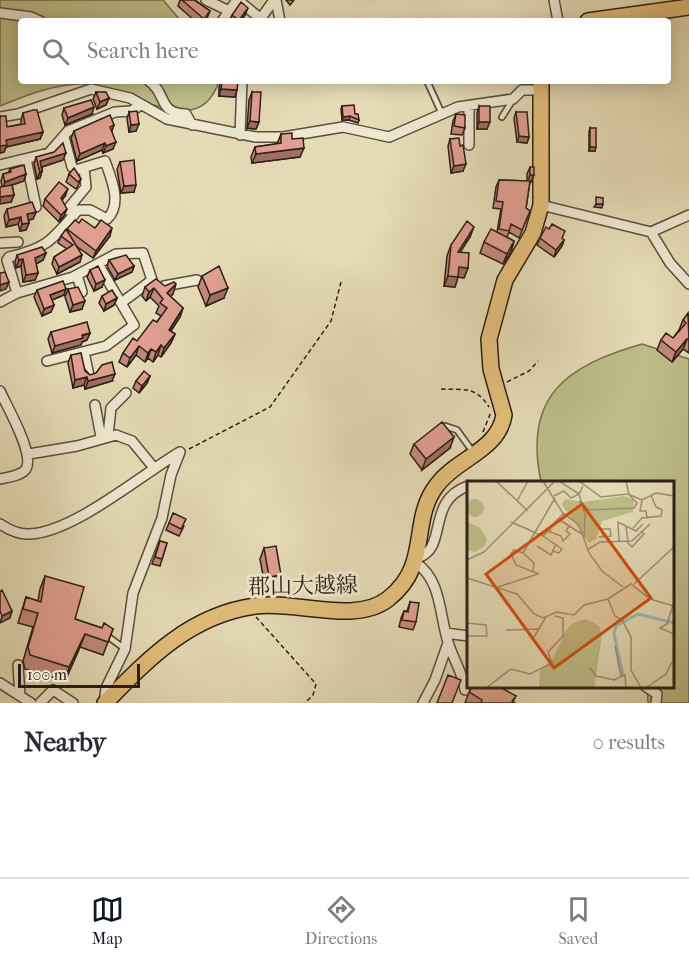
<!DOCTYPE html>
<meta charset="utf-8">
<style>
:root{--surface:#fff;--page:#f7f7f7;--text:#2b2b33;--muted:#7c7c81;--line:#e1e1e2;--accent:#111827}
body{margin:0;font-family:"IM FELL French Canon","Noto Serif JP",serif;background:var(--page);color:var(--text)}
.scale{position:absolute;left:18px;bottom:15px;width:122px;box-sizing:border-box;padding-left:6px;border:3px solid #2e1f15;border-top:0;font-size:16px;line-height:21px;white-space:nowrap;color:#2e1f15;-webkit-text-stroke:4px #eee8d0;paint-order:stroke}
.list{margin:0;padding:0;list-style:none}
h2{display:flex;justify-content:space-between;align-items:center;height:78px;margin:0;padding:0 24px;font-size:26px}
h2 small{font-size:20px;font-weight:400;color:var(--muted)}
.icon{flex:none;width:33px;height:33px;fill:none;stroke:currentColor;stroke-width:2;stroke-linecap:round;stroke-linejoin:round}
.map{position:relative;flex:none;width:689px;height:703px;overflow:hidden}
.search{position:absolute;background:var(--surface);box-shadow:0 3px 15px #0003;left:18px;right:18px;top:18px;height:66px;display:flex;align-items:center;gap:15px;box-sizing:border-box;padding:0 21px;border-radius:6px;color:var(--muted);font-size:22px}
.sheet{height:174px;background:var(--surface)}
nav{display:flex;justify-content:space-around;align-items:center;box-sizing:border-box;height:84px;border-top:2px solid var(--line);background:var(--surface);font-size:16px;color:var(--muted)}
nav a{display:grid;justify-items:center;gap:3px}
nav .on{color:var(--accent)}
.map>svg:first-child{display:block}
.green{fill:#bdbd88;stroke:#766e4e;stroke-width:1.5}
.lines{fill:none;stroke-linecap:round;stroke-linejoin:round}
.service-casing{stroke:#5c4e3d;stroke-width:8}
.minor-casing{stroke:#5c4e3d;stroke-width:12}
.primary-casing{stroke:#2e1f15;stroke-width:18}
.path{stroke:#2e1f15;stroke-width:1.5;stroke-dasharray:4.5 3;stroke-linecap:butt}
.service{stroke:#eee8d0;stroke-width:4.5}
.minor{stroke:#eee8d0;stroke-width:9}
.primary{stroke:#e2be7b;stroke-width:15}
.wall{fill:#c1897d;stroke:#2e1f15;stroke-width:1.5}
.shaded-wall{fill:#9d6f66;stroke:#2e1f15;stroke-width:1.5}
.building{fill:#e09f91;stroke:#2e1f15;stroke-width:1.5}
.labels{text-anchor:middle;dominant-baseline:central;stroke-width:6;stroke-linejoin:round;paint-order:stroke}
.street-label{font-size:22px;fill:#2e1f15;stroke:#eee8d0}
.inset-river{fill:none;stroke:#9cb8ba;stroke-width:3}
.inset-road{fill:none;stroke:#9c9076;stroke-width:1.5}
.view{fill:#cc500d;fill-opacity:0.15;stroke:#cc500d;stroke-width:3}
.inset-edge{fill:none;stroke:#2e1f15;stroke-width:3}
</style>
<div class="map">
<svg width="689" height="703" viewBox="0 0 689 703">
<rect width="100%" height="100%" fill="#e5dbb6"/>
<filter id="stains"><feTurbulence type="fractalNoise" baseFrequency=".00333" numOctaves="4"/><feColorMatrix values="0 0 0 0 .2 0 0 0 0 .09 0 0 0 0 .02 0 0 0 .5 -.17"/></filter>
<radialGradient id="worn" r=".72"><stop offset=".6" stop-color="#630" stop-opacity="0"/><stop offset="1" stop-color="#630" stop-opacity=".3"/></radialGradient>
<!-- green -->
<path class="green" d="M0,0H163L181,21H21V81H219C198,147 125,82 81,84C54,84 25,96 0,106Z
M642,344L689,359V703H648L647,687L672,686V482H541C523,397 565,366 642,344Z"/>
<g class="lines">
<!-- service casing -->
<g class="service-casing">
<path id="service" d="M427,81L442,114
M502,117L512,101
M445,426L457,430L473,452
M106,635L125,649"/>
</g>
<!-- minor casing -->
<g class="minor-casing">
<path id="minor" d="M206,0L229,11
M238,0L261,19
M276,0L280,21
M554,0L558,21
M0,13L31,17L40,21
M222,21L237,0
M259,21L274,0
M149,81C167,93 158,114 186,114L192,125
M469,106V145
M0,117L18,114L91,89L130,98L167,119L256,137H283L343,127L389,137L458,107L513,99L522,90H541
M240,135L242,81
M26,159L36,207
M0,165L49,153L68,131L115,112L131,111L141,105
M541,205L651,232L689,215
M67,210L86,187L84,168
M651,232L670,263L689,284
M0,243L18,242
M77,275L82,292
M164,286L197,280
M17,293L73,277L116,254L143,253L152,280L121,303
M0,302L17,293L7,260L9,257C48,248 53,239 78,210H90L107,219C123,204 111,178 105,161L76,170L72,167L64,137
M84,352L89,376
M47,361L106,346L134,325L98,264
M0,391C7,407 35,454 26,469C21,476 8,477 0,479
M95,405L101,437
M108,435L111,408L126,393
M29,454L77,446L116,435L132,441L154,468
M0,524C9,530 19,535 30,534C74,532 141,475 180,452
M417,558C449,549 425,501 468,486
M415,562C442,580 439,614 448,642C453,659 463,673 465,690
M446,633L468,636
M18,665L20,696
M0,683L31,703
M645,686L657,694L656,703
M40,703L53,690L73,703
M104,703L106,688L125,649L133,593L162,518L171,475L180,452
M423,703L435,680L448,643"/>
</g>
<!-- primary casing -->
<g class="primary-casing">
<path id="primary" d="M588,21L689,7
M105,703C148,659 190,615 255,606C295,600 355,625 388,599C432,565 409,521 437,485C457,458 498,451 504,415L491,369L489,339L505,280L533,233L541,205V81"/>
</g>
<!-- path -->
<path class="path" d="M507,382L529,371L538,361
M441,389C464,390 476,386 489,407
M483,432L491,412
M189,449L270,407L331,321L341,282
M256,617L316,684L313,695L305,703"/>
<!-- service -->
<use href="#service" class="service"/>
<!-- minor -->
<use href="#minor" class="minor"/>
<!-- primary -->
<use href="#primary" class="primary"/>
</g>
<!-- wall -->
<path class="wall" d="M180,0H195L210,11L206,21H195L178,6Z
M286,0H294L290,5Z
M232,15H245L241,21H230Z
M221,81H238L235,97L219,96V87Z
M96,92L109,98L106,105L97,109L93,99Z
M252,92L259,122L256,129L247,128L249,100Z
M342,106L355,114L359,120L358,123L349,120H342L341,109Z
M479,106L487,129H477V113Z
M64,108L92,114L65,125L62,115Z
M129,112L136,131L129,132L127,119Z
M516,112L529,137L527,143L517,142L514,118Z
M23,113L43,132L40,139L6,147L4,152L0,153V116L7,127L21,124V120Z
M456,114L465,128L462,135L451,134L453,121Z
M114,125L112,131L113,149L103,153L102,150L77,161L71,138L74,131Z
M590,128L595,151H589V131Z
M281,134L292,139L300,157L252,163L251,157L255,147L277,144Z
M450,139L463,171L451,173L448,146Z
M36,157L63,160L42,167V171L40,178L37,179L34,164Z
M120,162L134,192L121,193L117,169Z
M530,167L531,182H530L526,208L530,211L519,238L509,232L507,237L514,241L511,252L503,264L480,253L484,242L497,232L501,209L493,208L496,187L499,180L527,181V174Z
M10,169L26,174L24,181L12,185L14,195L11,202L2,187L1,181L3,174L8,173Z
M69,174L81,179L78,186L76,189L66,182Z
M65,196L62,200L64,216L59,222L43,206L45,199Z
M7,209L36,212L33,219L28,220L29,223L26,230L20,231L18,224L6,227L4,216Z
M79,223L95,228L110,236L93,258L76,246L80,262L57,274L52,264L54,257L67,249L58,243L61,236L67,229Z
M470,237L460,252L468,268L464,278L458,277L455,287L444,286L447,256L451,245Z
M540,238L564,240L562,246L554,257L537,245Z
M46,253L43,260L36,264L38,273L35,280L23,282L21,266L16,268L15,262L17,255Z
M109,260L134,266L132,272L115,280L107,266Z
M90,270L102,287L94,291L87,277Z
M202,276L224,298L206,306L198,287Z
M165,286L173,294L170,296L183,308L180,317L171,331L175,334L171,343L161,357L158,355L153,362L148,358L145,362L136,355L127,367L119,362L123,353L137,341L157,322L161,316L156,313L159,306L150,297L146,301L142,296L145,287Z
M68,289L82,309L70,312L65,297Z
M37,290L64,295L52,300L54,305L51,312L42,316L34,297Z
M102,296L117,298L114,305L104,311L99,303Z
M689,314V353L683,349L672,362L657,350L661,340L673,338L679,330L683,320Z
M51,332L90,333L87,340L82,342L81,345L52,353L48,339Z
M71,355L90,375L112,381L85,389L84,385L73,388L68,363Z
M150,376L147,383L139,393L133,388L136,381Z
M414,444L450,448L422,470L410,454Z
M169,523L184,526L179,536L166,530Z
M160,541L167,543L160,566L152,564Z
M264,548L277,585L265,587L260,559Z
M45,576L75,619L102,628L113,629L103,655L80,647L65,681L25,669L23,661L33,627L18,623L26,597L38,601L40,589Z
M410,602L416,622L413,630L399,627L401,618L404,611H407Z
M469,692L516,696L513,702L515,703H465Z"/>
<!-- shaded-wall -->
<path class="shaded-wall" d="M248,8L245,15L241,21H238Z
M221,89L237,90L235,97L219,96Z
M109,98L106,105L97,109L100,102Z
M94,107L92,114L65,125L68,118Z
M350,116L349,120H342L343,117Z
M250,121L259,122L256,129L247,128Z
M479,122H490L487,129H477Z
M139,124L136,131L129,132L131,125Z
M43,132L40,139L6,147L4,152L0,153V146L6,140Z
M519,136L529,137L527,143L517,142Z
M116,142L113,149L103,153L106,146Z
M105,143L102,150L77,161L80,154Z
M590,147H596L595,151H589Z
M304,148L300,157L252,163L256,154Z
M66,153L63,160L39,168L40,161Z
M466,164L463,171L451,173L454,166Z
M42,171L40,178L37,179L40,172Z
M26,174L24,181L3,188L5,182Z
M530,175H534L531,182H527Z
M136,185L134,192L121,193L124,186Z
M68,189L65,196L58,205L61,198Z
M14,195L11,202L0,204V197Z
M596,204H603L602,208L594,207Z
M67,209L64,216L59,222L61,215Z
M36,212L33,219L24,221L27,214Z
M21,217L18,224L6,227L9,220Z
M29,223L26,230L20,231L22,224Z
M474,227L470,237L454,262L458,252Z
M112,228L110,236L93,258L96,251Z
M564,240L562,246L554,257L556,250Z
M514,241L511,252L503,264L507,254Z
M46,253L43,260L33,266L35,258Z
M82,255L80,262L57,274L59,267Z
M23,259L21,266L16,268L19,260Z
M134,266L132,272L115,280L118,274Z
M459,267L468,268L464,278L458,277L455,287L444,286L448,276Z
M38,273L35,280L23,282L26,275Z
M105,280L102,287L94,291L96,284Z
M9,282L6,289L0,291V285Z
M176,284L173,294L164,302L167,293Z
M154,288L150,297L146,301L149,292Z
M228,288L224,298L206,306L210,295Z
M66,289L64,295L47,302L50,295Z
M117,298L114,305L104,311L106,304Z
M85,301L82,309L70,312L73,305Z
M54,305L51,312L42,316L44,309Z
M183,308L180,317L165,339L169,330Z
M90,333L87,340L82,342L81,345L52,353L55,346Z
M175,334L171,343L161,357L164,348Z
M687,339L683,349L672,362L676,352Z
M161,345L158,355L153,362L156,352Z
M139,346L136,355L127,367L130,358Z
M151,349L148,358L145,362L148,353Z
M115,374L112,381L85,389L88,381Z
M150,376L147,383L139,393L142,386Z
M87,377L84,385L73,388L75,380Z
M454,437L450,448L422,470L426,459Z
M281,575L277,585L265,587L269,577Z
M12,611L10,618L0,623L2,616Z
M85,634L80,647L65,681L69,667Z"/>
<!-- building -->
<path class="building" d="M182,0H194L210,11L204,19Z
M241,2L248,8L239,20L232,15Z
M222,81H238L237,90L221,89Z
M96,92H106L109,98L100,102Z
M252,92H261L259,122L250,121Z
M91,100L94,107L68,118L64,108Z
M354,105L355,114H358L359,120L350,116L343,117L342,106Z
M479,106H490V122H479Z
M33,110H37L43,132L6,140L7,145L0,146V116H6L7,127L25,124L23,113Z
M137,111L139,124L131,125L129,112Z
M516,112H527L529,137L519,136Z
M456,114L465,115V128L454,126Z
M110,115L114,125L110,127L116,142L106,146L105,143L80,154L74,131Z
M590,128H596V147H590Z
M292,133V139L303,138L304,148L256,154L255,147L281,143V134Z
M459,138L460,146L463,145L466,164L454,166L450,139Z
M63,143L66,153L40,161L42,171L40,172L36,157L54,152Z
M134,160L136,185L124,186L120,162Z
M24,165L26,174L5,182L3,174L11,172L10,169Z
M530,167H534V175H530Z
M74,168L81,179L78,182L69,174Z
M499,180L530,181L526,208L530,211L522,230L511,224L509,231L499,229L503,202L496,201Z
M59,182L68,189L61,198L67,209L61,215L45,199Z
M12,185L14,195L0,197V187Z
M596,197L603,198V204H596Z
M32,202L36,212L27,214L29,223L22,224L21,217L9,220L7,209Z
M82,219L95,228L101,220L112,228L96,251L67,229L75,220L79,223Z
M467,221L474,227L458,252L469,253L468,268L459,267L458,277L448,276L451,245Z
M552,224L565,231L562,238L564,240L556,250L540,238L546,227L549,229Z
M66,229L82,255L59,267L54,257L73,245L61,236Z
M491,229L514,241L507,254L484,242Z
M42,247L46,253L35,258L38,273L26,275L23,259L19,260L17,255Z
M126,255L134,266L118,274L109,260Z
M98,266L105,280L96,284L90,270Z
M219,266L228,288L210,295L202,276Z
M5,272L9,282L0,285V273Z
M156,279L165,286L174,282L176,284L167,293L183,308L169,330L175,334L164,348L161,345L156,352L151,349L148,353L139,346L130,358L123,353L133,338L137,341L153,320L157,322L167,308L160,303L163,299L154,288L149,292L145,287Z
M63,281L66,289L50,295L54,305L44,309L37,290Z
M78,287L85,301L73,305L68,289Z
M112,290L117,298L106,304L102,296Z
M688,313L689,340L687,339L676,352L661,340L666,333L673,338L686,323L683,320Z
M87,322L90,333L82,335L83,338L55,346L51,332Z
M81,353L85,371L90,375L96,373L102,365L112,362L115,374L88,381L87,377L75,380L71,355Z
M144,371L150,376L142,386L136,381Z
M442,422L454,437L426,459L414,444Z
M173,513L186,519L181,529L169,523Z
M160,541L167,543L162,559L155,557Z
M276,546L281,575L269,577L264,548Z
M45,576L84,587L75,619L102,628L104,623L113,629L108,642L85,634L69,667L30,655L28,647L38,613L23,609L26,597L41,602Z
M2,590L12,611L2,616L0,611V592Z
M410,602L419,603L416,622L402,620L404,611L408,612Z
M448,675L461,680L452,703H437Z
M472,687H500L516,696L512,701L515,703H481L482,700L469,692Z"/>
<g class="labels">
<!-- street labels -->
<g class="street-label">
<text transform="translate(303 586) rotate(-1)">郡山大越線</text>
</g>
</g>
<!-- overview -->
<g transform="translate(467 481)">
<rect width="207" height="207" fill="#e5dbb6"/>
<path d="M157,15L167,19L166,31L135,40L129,58L122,62L95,24L98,18L116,21ZM-1 27a9 9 0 1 1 18 0a9 9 0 1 1-18 0ZM0,41L13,47L20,58L18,65L8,71L0,69ZM119,138L132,145L135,155L127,207H72L73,189L85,180L98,151L106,142Z" fill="#bdbd88"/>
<path class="inset-river" d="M156,194L147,153L149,145L171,133L207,142"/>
<path class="inset-road" d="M29,0L61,30M76,0L95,31L112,44L122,72L135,90L156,106M92,0L112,13L116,5M112,0L134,16L161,13L175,19L189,12L207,15M87,15L97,10L104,17L112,13L118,34L117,58M175,19L173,30H179L180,37M50,20L61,0M112,20L122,29L167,27L170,22L162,14L159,0M91,38L115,53M44,41L76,55L81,50L94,55L96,60L103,53L99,50L102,45M166,47L175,37L194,35L195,29L189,26L184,14M84,50L82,47L97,32M76,55L95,68L92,72L85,70M132,56L144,55L143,48H135L136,55M152,60L151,41L159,45M159,60L165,66L177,53L174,50M161,60L159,45L169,50L176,43M70,65L84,74L89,63M120,69L133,61L165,60L183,43M56,72L67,82L66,91M0,79L17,71L88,0M72,93L49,84L44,73L47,69L56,72L88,17M0,97L50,113L67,133L76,137L90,131L107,134L117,124L141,118L164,103L183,118L207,125M167,103L207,66M31,106L71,93M141,118L148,135L155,139L164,156V189L174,207M206,124L200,143L193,147L207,153M0,142L19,144L20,155H0M39,149L71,148M67,156L79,136M148,165L154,195M123,187L129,195L147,199L158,194L159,207M19,207L44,188L63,193L85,182L81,171L96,155V137L88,135M179,207L199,193L205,181"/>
<path class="view" d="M115,23L184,117L87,187L19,93Z"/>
<rect width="207" height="207" class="inset-edge"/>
</g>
<rect width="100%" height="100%" filter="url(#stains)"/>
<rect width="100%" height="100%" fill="url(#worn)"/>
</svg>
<div class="scale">100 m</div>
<div class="search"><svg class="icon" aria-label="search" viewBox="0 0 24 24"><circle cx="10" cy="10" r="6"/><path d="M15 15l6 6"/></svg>Search here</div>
</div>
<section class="sheet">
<h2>Nearby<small>0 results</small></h2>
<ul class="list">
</ul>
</section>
<nav>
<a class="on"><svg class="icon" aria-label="map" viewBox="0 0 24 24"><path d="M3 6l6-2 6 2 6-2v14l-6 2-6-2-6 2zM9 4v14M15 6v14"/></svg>Map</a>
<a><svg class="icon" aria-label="directions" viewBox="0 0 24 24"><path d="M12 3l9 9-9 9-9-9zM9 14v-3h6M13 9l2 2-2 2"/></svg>Directions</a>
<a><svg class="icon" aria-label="saved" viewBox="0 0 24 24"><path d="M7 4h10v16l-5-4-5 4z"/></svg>Saved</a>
</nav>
